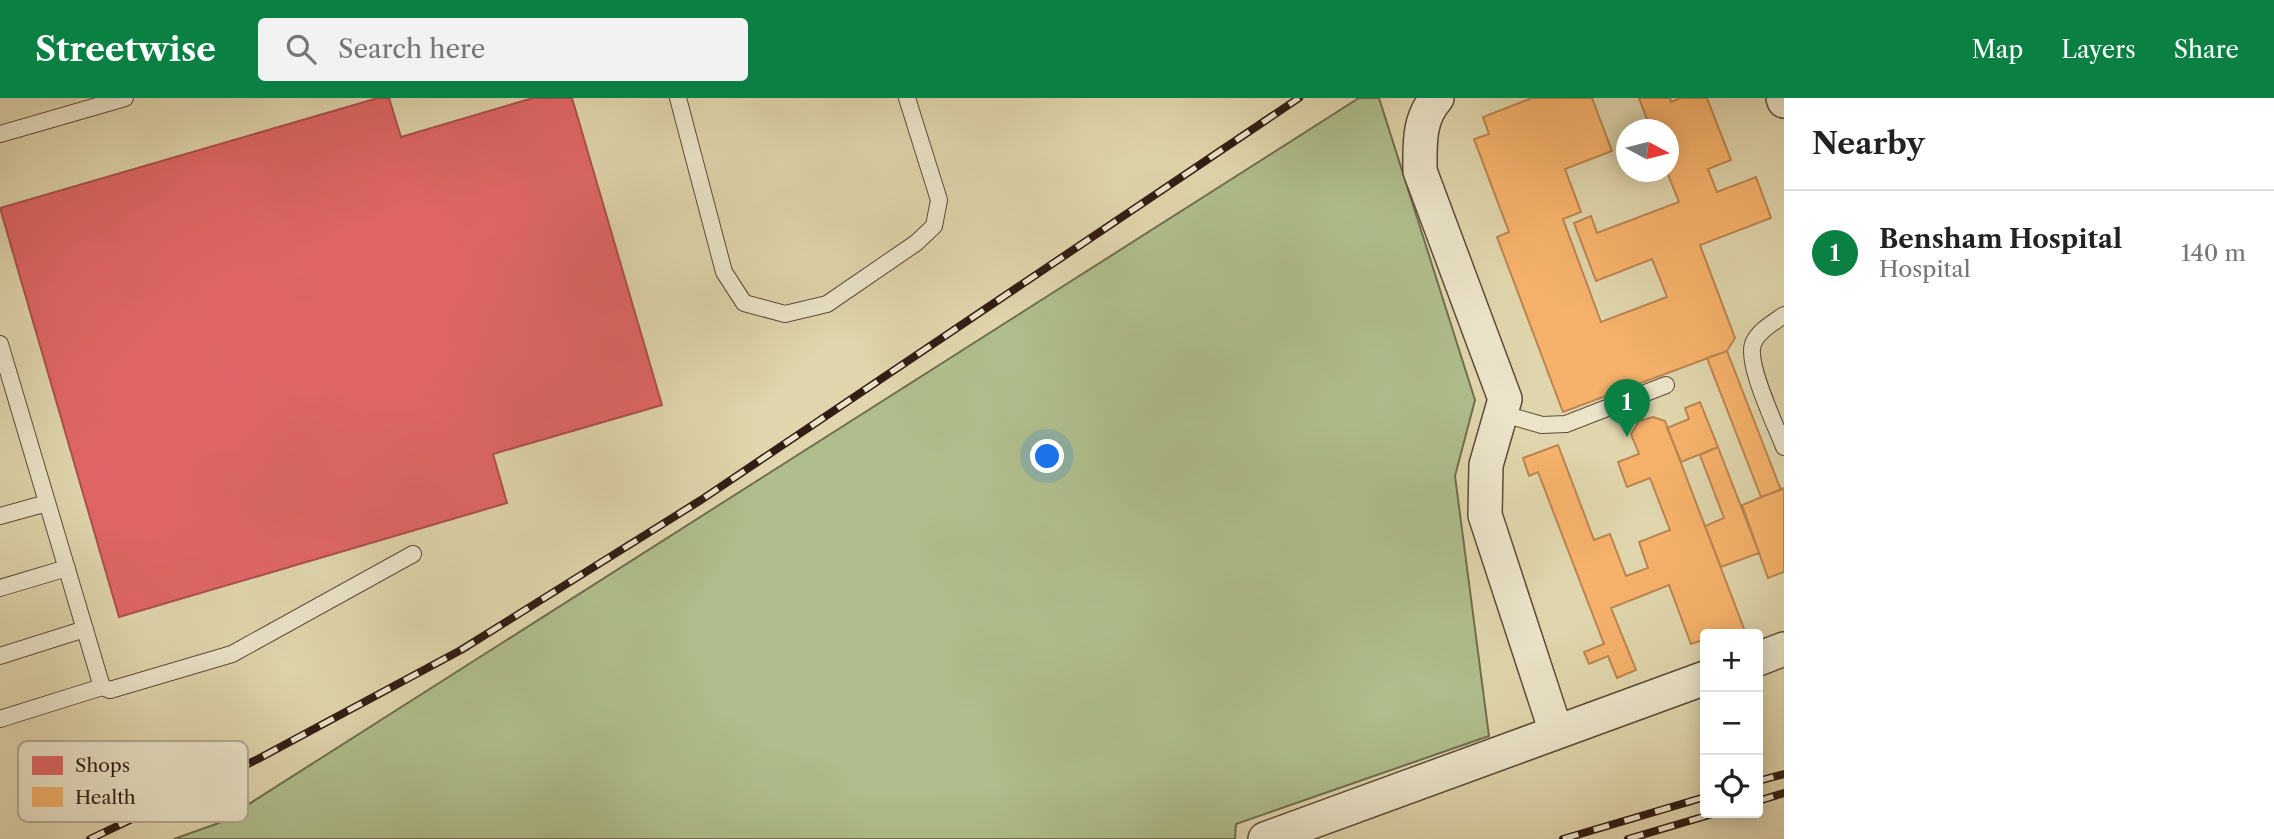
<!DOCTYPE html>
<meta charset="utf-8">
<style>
:root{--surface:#fff;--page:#f2f2f2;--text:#222;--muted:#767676;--line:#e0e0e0;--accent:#0b8043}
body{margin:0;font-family:"Libre Caslon Text",serif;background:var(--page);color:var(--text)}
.controls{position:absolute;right:21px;bottom:21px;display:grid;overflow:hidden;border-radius:7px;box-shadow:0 4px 18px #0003}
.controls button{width:63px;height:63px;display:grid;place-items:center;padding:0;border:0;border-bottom:2px solid var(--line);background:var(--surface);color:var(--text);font:35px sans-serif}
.compass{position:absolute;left:1616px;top:21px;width:63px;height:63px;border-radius:50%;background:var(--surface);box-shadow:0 4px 18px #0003;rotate:97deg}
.you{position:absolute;left:1048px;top:359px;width:24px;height:24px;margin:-18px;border:5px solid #fff;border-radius:50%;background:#1a73e8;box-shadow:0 0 0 10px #1a73e833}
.badge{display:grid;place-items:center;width:46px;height:46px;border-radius:50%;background:var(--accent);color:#fff;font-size:23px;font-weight:700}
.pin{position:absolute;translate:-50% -58px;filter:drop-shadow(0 2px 4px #0008)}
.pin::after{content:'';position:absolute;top:37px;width:24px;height:21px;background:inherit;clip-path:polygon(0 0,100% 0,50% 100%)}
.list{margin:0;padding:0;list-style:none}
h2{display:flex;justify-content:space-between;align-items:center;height:91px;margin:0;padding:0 28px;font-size:30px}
h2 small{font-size:23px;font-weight:400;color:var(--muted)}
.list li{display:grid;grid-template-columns:46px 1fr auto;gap:21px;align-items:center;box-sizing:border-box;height:126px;padding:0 28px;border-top:2px solid var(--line)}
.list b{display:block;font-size:26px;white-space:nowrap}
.list p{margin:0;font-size:23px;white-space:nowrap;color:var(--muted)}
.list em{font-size:23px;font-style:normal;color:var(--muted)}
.icon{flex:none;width:38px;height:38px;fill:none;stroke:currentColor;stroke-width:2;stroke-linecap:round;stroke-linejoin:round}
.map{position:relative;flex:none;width:1784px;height:741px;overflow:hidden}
header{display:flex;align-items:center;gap:42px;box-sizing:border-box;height:98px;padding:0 35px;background:var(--accent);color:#fff}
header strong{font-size:33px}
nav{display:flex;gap:38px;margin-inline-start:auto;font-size:24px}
.search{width:490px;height:63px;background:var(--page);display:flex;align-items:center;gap:18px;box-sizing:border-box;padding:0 24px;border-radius:7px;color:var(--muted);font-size:26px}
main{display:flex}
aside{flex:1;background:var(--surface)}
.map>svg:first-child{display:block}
.green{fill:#afbe8c;stroke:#706e50;stroke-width:2}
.shops{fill:#e06666;stroke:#ac504d;stroke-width:2}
.health{fill:#f6b26b;stroke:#bb8551;stroke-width:2}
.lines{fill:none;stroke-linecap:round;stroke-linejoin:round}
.lane-casing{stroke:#5e4b3a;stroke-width:18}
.street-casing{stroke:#5e4b3a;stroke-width:36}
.lane{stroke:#ebe4c9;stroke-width:16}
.street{stroke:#ebe4c9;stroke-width:33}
.rail-casing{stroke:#321d14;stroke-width:8}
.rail{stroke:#ebe4c9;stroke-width:5;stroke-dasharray:16;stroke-linecap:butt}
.key{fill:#ebe4c9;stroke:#b4a893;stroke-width:2}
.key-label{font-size:19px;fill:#321d14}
</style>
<header>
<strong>Streetwise</strong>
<div class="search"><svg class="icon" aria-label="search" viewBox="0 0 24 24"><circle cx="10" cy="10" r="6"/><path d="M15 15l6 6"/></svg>Search here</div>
<nav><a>Map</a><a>Layers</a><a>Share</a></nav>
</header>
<main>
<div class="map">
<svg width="1784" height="741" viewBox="0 0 1784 741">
<rect width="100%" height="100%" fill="#e0d5ac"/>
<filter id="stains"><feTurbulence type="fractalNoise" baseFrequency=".00286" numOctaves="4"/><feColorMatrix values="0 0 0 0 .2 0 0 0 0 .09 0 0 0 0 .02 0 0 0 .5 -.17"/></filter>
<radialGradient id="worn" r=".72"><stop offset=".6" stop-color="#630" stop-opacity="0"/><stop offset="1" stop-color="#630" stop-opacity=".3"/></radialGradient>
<!-- green -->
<path class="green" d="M1359,0H1379L1475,302L1455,378L1489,638L1236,726L1235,741H174L219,725Z"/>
<!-- shops -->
<path class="shops" d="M378,0H389L401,39L533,0H572L662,307L493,356L507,405L119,519L0,110Z"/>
<!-- health -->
<path class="health" d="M1532,0H1592L1612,53L1565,71L1581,114L1563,121L1601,224L1667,199L1652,161L1596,183L1574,125L1591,118L1597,135L1679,104L1667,74L1668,32H1651L1639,0H1670L1671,4L1680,0H1707L1731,62L1708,71L1717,94L1756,79L1771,120L1700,147L1735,240L1727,253L1563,314L1497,139L1509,134L1474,41L1489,36L1483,19Z
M1727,253L1781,392L1761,399L1707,260Z
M1700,304L1718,349L1681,364L1667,330L1689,321L1685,310Z
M1653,319L1665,323L1746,536H1705V548L1703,542L1691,546L1669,487L1611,510L1636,572L1617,580L1608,558L1589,566L1584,554L1604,546L1538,374L1529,378L1523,360L1558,347L1594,442L1610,436L1626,478L1648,470L1639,444L1670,432L1650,380L1627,389L1618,364L1639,356L1631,336L1639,323Z
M1718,349L1759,455L1721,469L1705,428L1724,420L1700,357Z
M1784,390V474L1768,480L1742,407Z"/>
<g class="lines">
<!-- lane casing -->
<g class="lane-casing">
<path id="lane" d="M678,0L724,174L744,205L785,216L827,206L916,145L934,128L939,102L907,0
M0,36L125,0
M1784,217C1773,225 1758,233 1753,246C1746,266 1776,328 1784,349
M0,246L102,589L110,592L232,556L413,456
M1500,315L1542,327L1566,326L1666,287
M0,418L47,405
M0,490L67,470
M0,558L85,531
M0,621L102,589"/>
</g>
<!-- street casing -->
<g class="street-casing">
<path id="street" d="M1437,0C1418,21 1420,47 1420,73L1505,301L1486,367L1485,417L1556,634
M1783,0L1784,3
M1758,561L1784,551
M1265,741L1705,580"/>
</g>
<!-- lane -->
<use href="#lane" class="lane"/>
<!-- street -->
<use href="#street" class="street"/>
<!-- rail casing -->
<g class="rail-casing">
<path id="rail" d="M1758,683L1784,676
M1758,703L1784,695
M90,741L258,661L461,552L701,402L1299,0
M1563,741L1705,699
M1628,741L1716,715"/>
</g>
<!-- rail -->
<use href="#rail" class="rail"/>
</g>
<!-- legend -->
<rect x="18" y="643" width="230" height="81" rx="10" class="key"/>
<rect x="32" y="658" width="31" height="19" fill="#e06666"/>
<rect x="32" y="689" width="31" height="20" fill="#f6b26b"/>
<g class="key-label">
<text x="75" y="674">Shops</text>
<text x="75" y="706">Health</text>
</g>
<rect width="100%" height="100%" filter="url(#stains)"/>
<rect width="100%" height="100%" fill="url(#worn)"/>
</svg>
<div class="controls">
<button>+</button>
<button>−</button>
<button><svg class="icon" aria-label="locate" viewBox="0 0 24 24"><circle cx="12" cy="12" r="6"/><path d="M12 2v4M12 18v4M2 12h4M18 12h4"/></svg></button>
</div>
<svg class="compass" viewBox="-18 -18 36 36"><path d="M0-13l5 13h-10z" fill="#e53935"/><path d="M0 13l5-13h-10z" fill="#767676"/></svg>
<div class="you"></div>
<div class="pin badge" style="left:1627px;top:339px">1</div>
</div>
<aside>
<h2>Nearby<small></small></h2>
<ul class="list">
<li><span class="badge">1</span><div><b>Bensham Hospital</b><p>Hospital</p></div><em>140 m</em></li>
</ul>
</aside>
</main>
